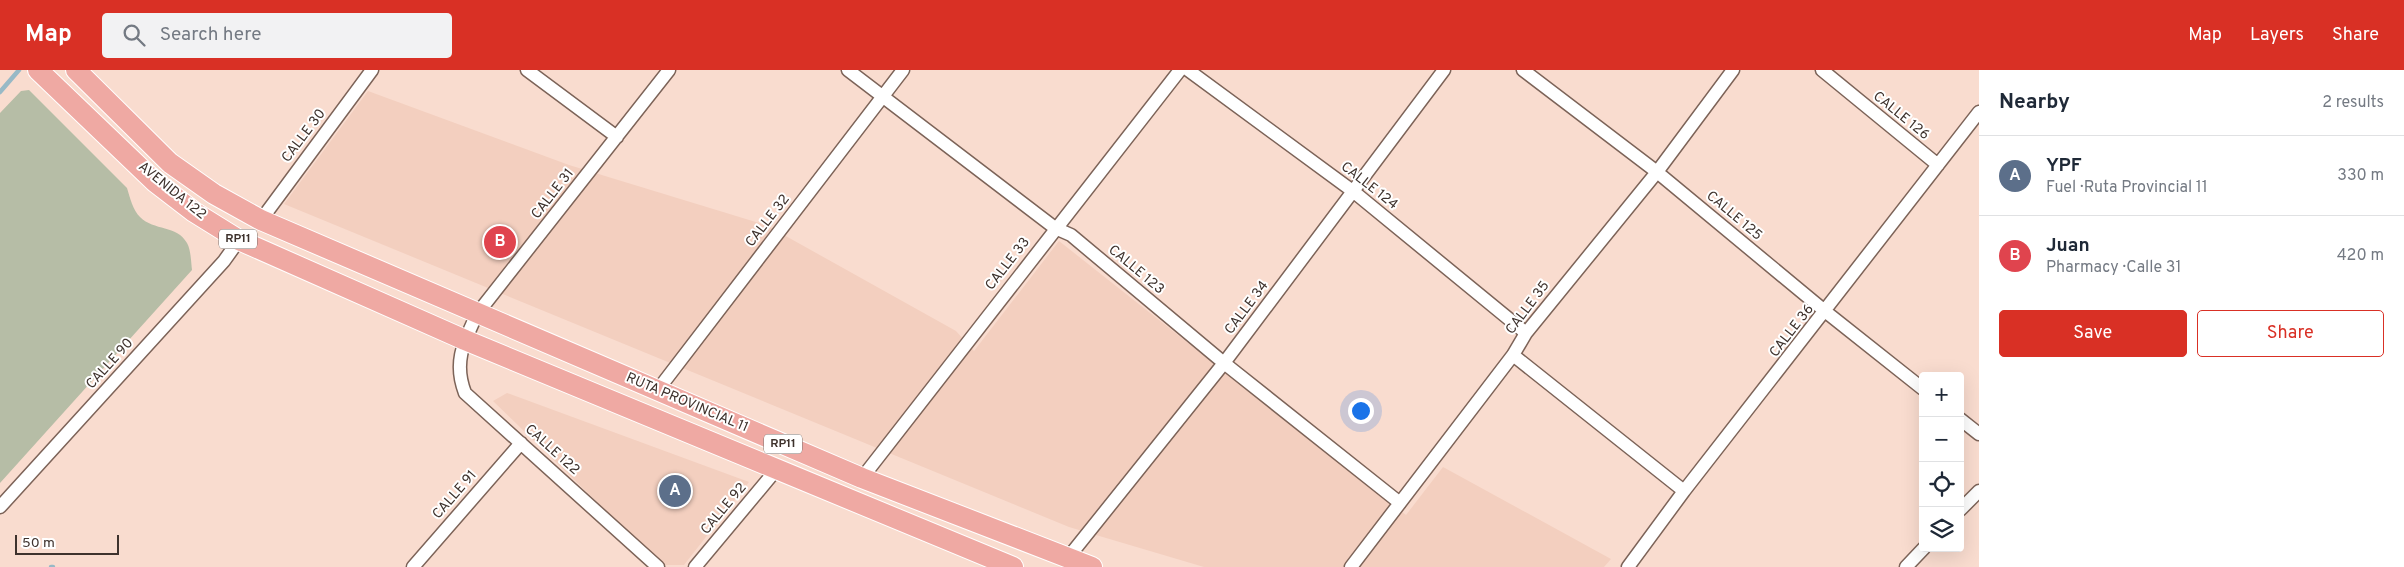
<!DOCTYPE html>
<meta charset="utf-8">
<style>
:root{--surface:#fff;--page:#f2f2f3;--text:#1f2937;--muted:#747a83;--line:#e0e1e3;--accent:#d93025}
body{margin:0;font-family:Overpass,sans-serif;background:var(--page);color:var(--text)}
.controls{position:absolute;right:15px;bottom:15px;display:grid;overflow:hidden;border-radius:5px;box-shadow:0 5px 20px #0002}
.controls button{width:45px;height:45px;display:grid;place-items:center;padding:0;border:0;border-bottom:1px solid var(--line);background:var(--surface);color:var(--text);font:25px sans-serif}
.scale{position:absolute;left:15px;bottom:12px;width:104px;box-sizing:border-box;padding-left:5px;border:2px solid #3e322d;border-top:0;font-size:14px;line-height:18px;white-space:nowrap;color:#3e322d;-webkit-text-stroke:4px #fff;paint-order:stroke}
.you{position:absolute;left:1360px;top:340px;width:18px;height:18px;margin:-12px;border:4px solid #fff;border-radius:50%;background:#1a73e8;box-shadow:0 0 0 8px #1a73e833}
.badge{display:grid;place-items:center;width:32px;height:32px;border-radius:50%;background:var(--accent);color:#fff;font-size:16px;font-weight:700}
.pin{position:absolute;translate:-50% -50%;border:2px solid #fff;box-shadow:0 1px 5px #0006}
.list{margin:0;padding:0;list-style:none}
h2{display:flex;justify-content:space-between;align-items:center;height:65px;margin:0;padding:0 20px;font-size:21px}
h2 small{font-size:16px;font-weight:400;color:var(--muted)}
.list li{display:grid;grid-template-columns:32px 1fr auto;gap:15px;align-items:center;box-sizing:border-box;height:80px;padding:0 20px;border-top:1px solid var(--line)}
.list b{display:block;font-size:19px;white-space:nowrap}
.list p{margin:0;font-size:16px;white-space:nowrap;color:var(--muted)}
.list em{font-size:16px;font-style:normal;color:var(--muted)}
.actions{display:flex;gap:10px;padding:15px 20px}
.actions a{flex:1;padding:11px 0;border:1px solid var(--accent);border-radius:5px;text-align:center;font-size:18px;color:var(--accent)}
.actions .main{background:var(--accent);color:#fff}
.icon{flex:none;width:28px;height:28px;fill:none;stroke:currentColor;stroke-width:2;stroke-linecap:round;stroke-linejoin:round}
.map{position:relative;flex:none;width:1979px;height:497px;overflow:hidden}
header{display:flex;align-items:center;gap:30px;box-sizing:border-box;height:70px;padding:0 25px;background:var(--accent);color:#fff}
header strong{font-size:24px}
nav{display:flex;gap:28px;margin-inline-start:auto;font-size:18px}
.search{width:350px;height:45px;background:var(--page);display:flex;align-items:center;gap:12px;box-sizing:border-box;padding:0 18px;border-radius:5px;color:var(--muted);font-size:19px}
main{display:flex}
aside{flex:1;background:var(--surface)}
.map>svg:first-child{display:block}
.built{fill:#f3cfbf}
.green{fill:#b6bda6}
.lines{fill:none;stroke-linecap:round;stroke-linejoin:round}
.stream{stroke:#98b9c6;stroke-width:4.5}
.street-casing{stroke:#7c6358;stroke-width:15}
.primary-casing{stroke:#fff;stroke-width:22}
.street{stroke:#fff;stroke-width:12}
.primary{stroke:#efa9a3;stroke-width:20}
.labels{text-anchor:middle;dominant-baseline:central;stroke-width:4;stroke-linejoin:round;paint-order:stroke}
.shield{fill:#fff;stroke:#78706c;stroke-width:1}
.shield-label{font-size:12px;font-weight:bold;fill:#3e322d}
.street-label{font-size:14px;fill:#3e322d;stroke:#fff}
</style>
<header>
<strong>Map</strong>
<div class="search"><svg class="icon" aria-label="search" viewBox="0 0 24 24"><circle cx="10" cy="10" r="6"/><path d="M15 15l6 6"/></svg>Search here</div>
<nav><a>Map</a><a>Layers</a><a>Share</a></nav>
</header>
<main>
<div class="map">
<svg width="1979" height="497" viewBox="0 0 1979 497">
<rect width="100%" height="100%" fill="#f9dccf"/>
<!-- built -->
<path class="built" d="M368,21L569,95L766,155L956,261L974,281L1059,171L1406,445L1443,397L1611,489L1604,497H1204L1069,457L284,134Z
M507,323L749,412L684,495H662L493,331Z"/>
<!-- green -->
<path class="green" d="M29,20L127,118C130,128 133,140 140,147C154,161 177,155 187,173C191,180 191,192 192,200L0,413V43L21,21Z"/>
<g class="lines">
<!-- stream -->
<path class="stream" d="M0,22L19,0
M51,497H53"/>
<!-- street casing -->
<g class="street-casing">
<path id="street" d="M527,0L617,67
M848,0L1055,158L1071,165L1224,293L1400,433
M1188,0L1354,122L1526,263
M1523,0L1657,102L1826,242L1923,319
M1822,0L1938,95
M261,150L372,0
M1513,285L1684,421
M657,321L903,0
M1960,349L1979,364
M862,408L1180,0
M0,437L224,191L239,170
M1960,440L1979,421
M1067,489L1224,293L1444,0
M413,497L521,373
M658,497L465,323C453,292 464,272 477,244L669,0
M695,497L776,400
M1351,497L1513,285L1526,263L1657,102L1733,0
M1628,497L1684,421L1979,42
M1906,497L1924,478"/>
</g>
<!-- primary casing -->
<g class="primary-casing">
<path id="primary" d="M38,0L155,112L194,142L239,170L465,270L1013,497
M76,0L170,93L214,124L261,150L862,408L1092,497"/>
</g>
<!-- street -->
<use href="#street" class="street"/>
<!-- primary -->
<use href="#primary" class="primary"/>
</g>
<g class="labels">
<!-- shield labels -->
<g class="shield">
<rect x="219" y="159.5" width="38" height="19" rx="4"/>
<rect x="764" y="364.5" width="38" height="19" rx="4"/>
</g>
<g class="shield-label">
<text x="238" y="169">RP11</text>
<text x="783" y="374">RP11</text>
</g>
<!-- street labels -->
<g class="street-label">
<text transform="translate(1901 46) rotate(39)">CALLE 126</text>
<text transform="translate(304 66) rotate(-53)">CALLE 30</text>
<text transform="translate(1369 116) rotate(38)">CALLE 124</text>
<text transform="translate(172 121) rotate(39)">AVENIDA 122</text>
<text transform="translate(553 124) rotate(-52)">CALLE 31</text>
<text transform="translate(1734 146) rotate(40)">CALLE 125</text>
<text transform="translate(768 151) rotate(-52)">CALLE 32</text>
<text transform="translate(1008 194) rotate(-52)">CALLE 33</text>
<text transform="translate(1136 200) rotate(40)">CALLE 123</text>
<text transform="translate(1247 238) rotate(-53)">CALLE 34</text>
<text transform="translate(1528 238) rotate(-53)">CALLE 35</text>
<text transform="translate(1792 261) rotate(-52)">CALLE 36</text>
<text transform="translate(110 294) rotate(-48)">CALLE 90</text>
<text transform="translate(687 333) rotate(23)">RUTA PROVINCIAL 11</text>
<text transform="translate(552 380) rotate(42)">CALLE 122</text>
<text transform="translate(455 425) rotate(-49)">CALLE 91</text>
<text transform="translate(724 439) rotate(-50)">CALLE 92</text>
</g>
</g>
</svg>
<div class="controls">
<button>+</button>
<button>−</button>
<button><svg class="icon" aria-label="locate" viewBox="0 0 24 24"><circle cx="12" cy="12" r="6"/><path d="M12 2v4M12 18v4M2 12h4M18 12h4"/></svg></button>
<button><svg class="icon" aria-label="layers" viewBox="0 0 24 24"><path d="M12 4l9 5-9 5-9-5zM3 14l9 5 9-5"/></svg></button>
</div>
<div class="scale">50 m</div>
<div class="you"></div>
<div class="pin badge" style="left:675px;top:421px;background:#5c6f8a">A</div>
<div class="pin badge" style="left:500px;top:172px;background:#e0444e">B</div>
</div>
<aside>
<h2>Nearby<small>2 results</small></h2>
<ul class="list">
<li><span class="badge" style="background:#5c6f8a">A</span><div><b>YPF</b><p>Fuel · Ruta Provincial 11</p></div><em>330 m</em></li>
<li><span class="badge" style="background:#e0444e">B</span><div><b>Juan</b><p>Pharmacy · Calle 31</p></div><em>420 m</em></li>
</ul>
<div class="actions"><a class="main">Save</a><a>Share</a></div>
</aside>
</main>
